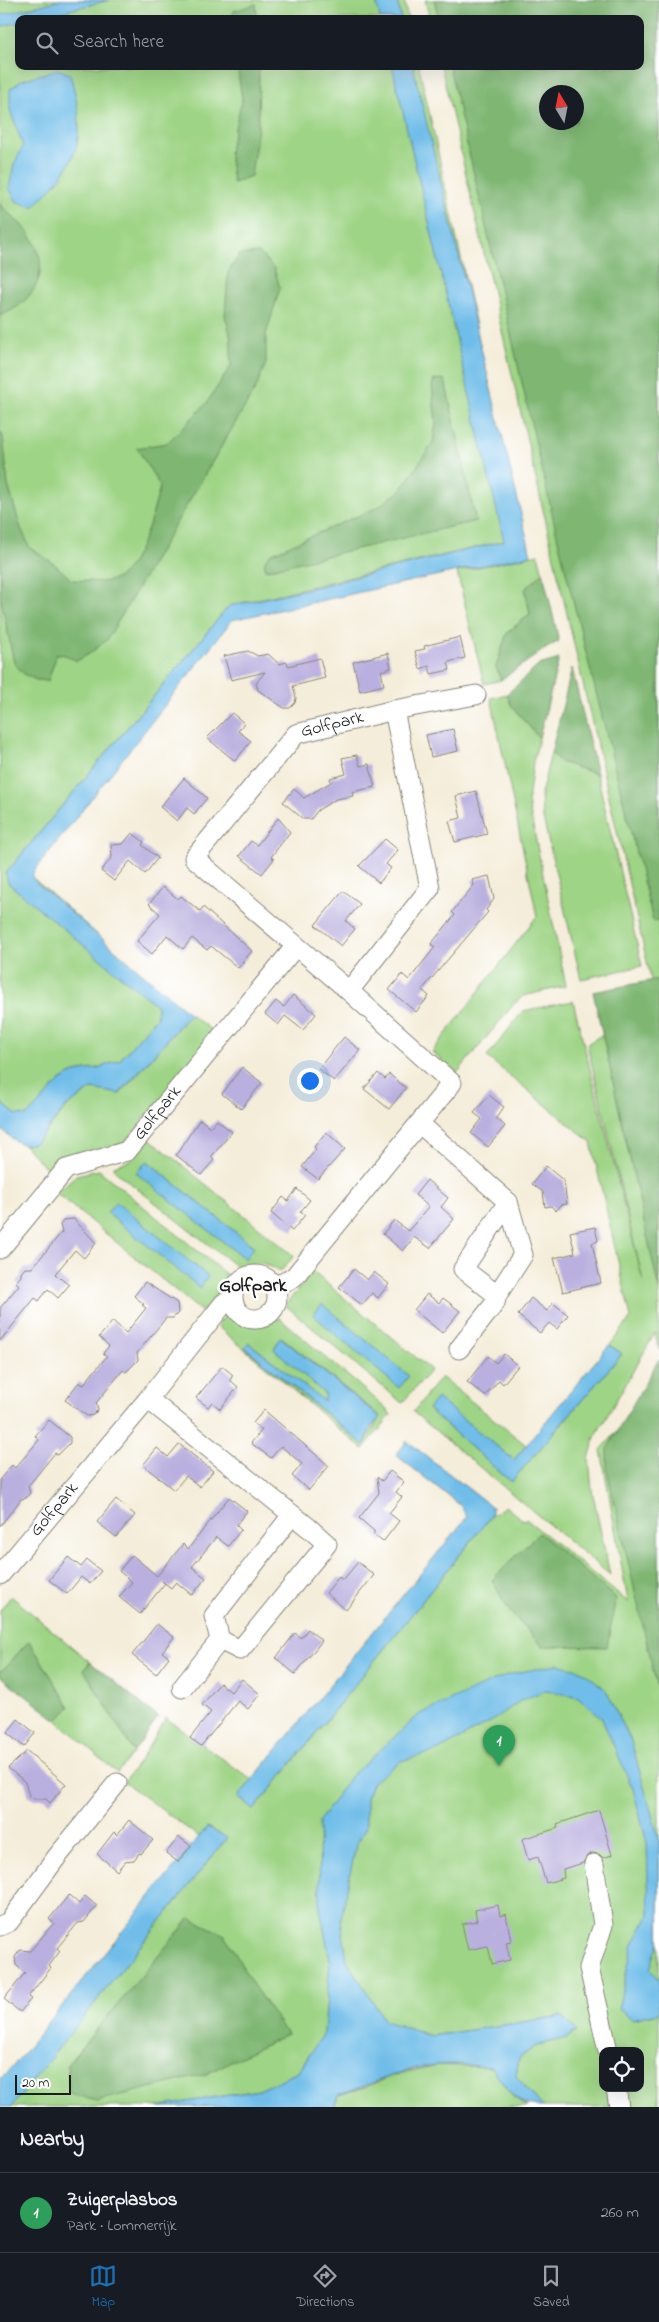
<!DOCTYPE html>
<meta charset="utf-8">
<style>
:root{--surface:#171b24;--page:#242831;--text:#f1f3f6;--muted:#9ea1a6;--line:#363941;--accent:#1f6fb2}
body{margin:0;font-family:"Indie Flower",sans-serif;background:var(--page);color:var(--text)}
.controls{position:absolute;right:15px;bottom:15px;display:grid;overflow:hidden;border-radius:10px;box-shadow:0 5px 20px #0002}
.controls button{width:45px;height:45px;display:grid;place-items:center;padding:0;border:0;border-bottom:1px solid var(--line);background:var(--surface);color:var(--text);font:25px sans-serif}
.compass{position:absolute;left:539px;top:85px;width:45px;height:45px;border-radius:50%;background:var(--surface);box-shadow:0 5px 20px #0002;rotate:350deg}
.scale{position:absolute;left:15px;bottom:12px;width:56px;box-sizing:border-box;padding-left:5px;border:2px solid #1c1c1c;border-top:0;font-size:14px;line-height:18px;white-space:nowrap;color:#1c1c1c;-webkit-text-stroke:4px #fff;paint-order:stroke}
.you{position:absolute;left:309px;top:1080px;width:18px;height:18px;margin:-12px;border:4px solid #fff;border-radius:50%;background:#1a73e8;box-shadow:0 0 0 8px #1a73e833}
.badge{display:grid;place-items:center;width:32px;height:32px;border-radius:50%;background:var(--accent);color:#fff;font-size:16px;font-weight:700}
.pin{position:absolute;translate:-50% -41px;filter:drop-shadow(0 1px 2px #0008)}
.pin::after{content:'';position:absolute;top:26px;width:18px;height:15px;background:inherit;clip-path:polygon(0 0,100% 0,50% 100%)}
.list{margin:0;padding:0;list-style:none}
h2{display:flex;justify-content:space-between;align-items:center;height:65px;margin:0;padding:0 20px;font-size:21px}
h2 small{font-size:16px;font-weight:400;color:var(--muted)}
.list li{display:grid;grid-template-columns:32px 1fr auto;gap:15px;align-items:center;box-sizing:border-box;height:80px;padding:0 20px;border-top:1px solid var(--line)}
.list b{display:block;font-size:19px;white-space:nowrap}
.list p{margin:0;font-size:16px;white-space:nowrap;color:var(--muted)}
.list em{font-size:16px;font-style:normal;color:var(--muted)}
.icon{flex:none;width:28px;height:28px;fill:none;stroke:currentColor;stroke-width:2;stroke-linecap:round;stroke-linejoin:round}
.map{position:relative;flex:none;width:659px;height:2107px;overflow:hidden}
.search{position:absolute;background:var(--surface);box-shadow:0 5px 20px #0002;left:15px;right:15px;top:15px;height:55px;display:flex;align-items:center;gap:12px;box-sizing:border-box;padding:0 18px;border-radius:10px;color:var(--muted);font-size:19px}
.sheet{height:145px;background:var(--surface)}
nav{display:flex;justify-content:space-around;align-items:center;box-sizing:border-box;height:70px;border-top:1px solid var(--line);background:var(--surface);font-size:14px;color:var(--muted)}
nav a{display:grid;justify-items:center;gap:2px}
nav .on{color:var(--accent)}
.map>svg:first-child{display:block}
.green{fill:#9ed485;stroke:#5d7850;fill-rule:evenodd}
.forest{fill:#7eb672;stroke:#4d6947;fill-rule:evenodd}
.water{fill:#6fbde9;stroke:#466c82}
.building{fill:#b9b0df}
.lines{fill:none;stroke-linecap:round;stroke-linejoin:round}
.minor-casing{stroke:#88847a;stroke-width:21}
.minor{stroke:#fff;stroke-width:19}
.labels{text-anchor:middle;dominant-baseline:central;stroke-width:5;stroke-linejoin:round;paint-order:stroke}
.street-label{font-size:18px;fill:#1c1c1c;stroke:#fff}
.neighbourhood-label{font-size:19px;font-weight:bold;fill:#1c1c1c;stroke:#fff}
</style>
<div class="map">
<svg width="659" height="2107" viewBox="0 0 659 2107">
<rect width="100%" height="100%" fill="#fff"/>
<filter id="ink" filterUnits="userSpaceOnUse"><feTurbulence type="fractalNoise" baseFrequency=".02" numOctaves="2"/><feDisplacementMap in="SourceGraphic" scale="10" xChannelSelector="R" yChannelSelector="G"/><feConvolveMatrix kernelMatrix="1 2 1 2 8 2 1 2 1" color-interpolation-filters="sRGB"/></filter>
<filter id="wash" filterUnits="userSpaceOnUse"><feTurbulence type="fractalNoise" baseFrequency=".0096" numOctaves="4" result="noise"/><feDisplacementMap in="SourceGraphic" scale="20" xChannelSelector="R" yChannelSelector="G"/><feGaussianBlur stdDeviation="1.12" result="paint"/><feColorMatrix in="noise" values="0 0 0 0 0 0 0 0 0 0 0 0 0 0 0 0 0 1.4 0 .05"/><feComposite in="paint" operator="in"/></filter>
<g filter="url(#wash)">
<rect width="100%" height="100%" fill="#f4edd9"/>
<!-- green -->
<path class="green" d="M0,0H404L408,19H19V66H419L517,513L504,541L229,606L15,862L167,996L155,1004L157,1005V1017L120,1060L99,1068L75,1072L27,1116L15,1114L0,1102Z
M425,0H659V1350L655,1333L595,1437L589,1459L592,1490L610,1575L413,1412L441,1377L526,1445L514,1460L437,1399L428,1409L511,1482L622,1354L610,1345L631,1318L591,1142L487,1057L523,1011L573,1001L643,1281L587,1044L656,1001L441,66H640V19H430ZM546,92H576V122H546Z
M538,554L543,573L526,589L530,614L507,633L496,667L501,680L484,684L457,572Z
M507,694L511,705L539,738L533,762L528,802L566,986L523,996L514,1004L457,1073L432,1052L537,916L491,698Z
M551,753L560,762L597,774L642,966L581,979L542,814L541,794Z
M190,1014L215,1033L124,1143L60,1160L50,1172L24,1145C43,1148 69,1092 92,1089C100,1088 112,1093 120,1094Z
M150,1139L294,1256L281,1271L262,1263L237,1267L115,1171L114,1166L131,1160ZM147,1161L254,1247L245,1258L137,1173Z
M99,1170L228,1276V1280L202,1312L56,1193L76,1175Z
M313,1272L431,1370L402,1403L285,1305Z
M227,1313C249,1328 255,1330 279,1318L386,1408L391,1415L363,1449L217,1326ZM281,1337L380,1416L364,1445L245,1348L249,1343L324,1402L326,1394L274,1349Z
M659,1383V1980L655,1975L632,2019L659,2013V2107H625L621,2088H640V2051H612L585,1988L603,2074V2088H606L610,2107H543L516,2076L519,2058L538,2045L566,2038L577,2032L561,2016L431,2036L400,2025L308,2056L298,2072L259,2090L157,2107H11L227,1838L207,1827L199,1837L124,1782L143,1756L166,1718L252,1780L238,1797L254,1810L491,1516L505,1506L524,1521L526,1519L628,1602L601,1450ZM190,1919L208,1927L67,2065Z
M11,1596L90,1662L85,1670L134,1752L117,1773L57,1720L70,1707L29,1641L0,1673V1611Z
M437,2065L492,2067L513,2097L528,2107H334L338,2095L366,2087L395,2075Z"/>
<!-- forest -->
<path class="forest" d="M434,0H659V920L653,921L560,548L449,66H640V19H439ZM546,92H576V122H546Z
M256,4L257,19H231L234,11Z
M237,66H259L258,128L251,176L233,183L229,152L242,99Z
M0,204C8,214 20,222 28,232C54,268 37,301 0,316Z
M259,253L274,268L280,288L266,334V363L256,388L107,640L89,654L77,661L65,655L57,654L48,681L36,680L24,674L14,663L0,595V432L3,435L8,485L20,526L30,548L52,562L72,580C84,580 103,584 115,579C138,571 155,508 160,486L137,448L167,443L206,404L231,366V338L225,315L228,273L239,255Z
M441,379L445,380L476,521L266,570C263,562 265,558 272,553L378,507L402,489L433,442L436,423L432,386L434,380Z
M543,573L559,641L542,651L501,680L496,667L507,633L530,614L525,589Z
M559,659L539,738L511,705L507,694L539,665Z
M572,668L597,774L560,762L551,753Z
M659,979V1290L593,992Z
M659,1359V1696L607,1470V1449Z
M539,1533L616,1598L607,1647L542,1646L509,1611L492,1580Z
M29,1641L70,1707L57,1720L0,1676V1673Z
M90,1662L158,1717L134,1752L84,1670Z
M190,1918L225,1935L251,1982L287,2034L204,2075L96,2101L69,2093L67,2065Z"/>
<!-- water -->
<path class="water" d="M61,0H110L33,19H19V22L0,27V15Z
M376,0H397L401,19H380Z
M392,66H413L531,555L232,620L35,870L32,877L38,884L190,1014L119,1094L92,1089L66,1107L35,1143C20,1149 11,1137 0,1128V1102L15,1114L27,1116L60,1081L75,1072L99,1068L120,1060L157,1017V1006L8,883L6,873L11,867L229,606L315,587L504,541Z
M58,69L70,74C88,137 80,163 33,207L17,202L9,188L14,164L23,146L10,110V89L22,80Z
M147,1161L254,1247L245,1259L136,1173Z
M116,1202L208,1276L200,1288L107,1213Z
M322,1304L409,1376L399,1388L313,1315Z
M280,1337L380,1417L371,1428L364,1445L245,1347L249,1343L324,1401L325,1394L274,1349Z
M609,1345L622,1354L511,1482L428,1409L437,1398L514,1460Z
M407,1441L492,1507L491,1516L254,1810L238,1797L467,1517L460,1505L396,1455Z
M558,1664L583,1671L606,1690L631,1741L659,1839V1942L650,1969L659,1980V2013L632,2019L618,2009L633,1944L649,1915L647,1843L633,1789L601,1717L578,1697L546,1690L520,1701L492,1721L437,1751L401,1761L373,1782L366,1798V1828L356,1845L341,1919L347,1960L385,2021L431,2036L562,2016L577,2031L566,2038L538,2045L519,2058L516,2076L543,2107C514,2107 507,2088 492,2067C475,2066 455,2063 438,2065C404,2067 370,2086 338,2095L334,2107H157L259,2090L298,2072L324,2033L330,1960L320,1909L319,1821L350,1777L420,1714L507,1675Z
M207,1827L227,1838L18,2099L11,2107H0V2078L6,2075Z"/>
<g id="blocks">
<!-- building -->
<path class="building" d="M460,637L465,658L448,662L450,670L431,674L429,666L420,669L415,651L425,649L424,646Z
M248,651L258,656L268,654L279,664L287,662L288,666L320,658L325,678L293,686L296,698L295,703L290,708H284L258,690L256,683L265,672L231,680L224,656Z
M388,653L391,668L381,671L384,685L360,691L353,662Z
M232,713L244,723L238,731L251,741L235,761L207,738Z
M453,729L458,751L431,757L426,735Z
M357,755L360,766L369,764L375,787L352,792L353,796L336,799L318,810L311,819H303L283,802L294,789L304,798L331,782L330,778L346,774L342,758Z
M184,778L207,798L194,814L187,808L177,821L160,807Z
M476,791L487,834L455,842L449,821L461,818L456,796Z
M278,818L290,832L271,857L274,859L262,874L239,856L251,841L257,845Z
M132,833L144,842L142,845L158,858L145,874L130,861L114,881L101,871L112,857L111,845L123,844Z
M385,839L398,850L386,864L391,868L379,883L359,866Z
M489,876L494,899L486,910L488,912L422,990L429,996L416,1012L389,990L402,974L409,980L435,947L431,944L455,915L452,912L474,885L472,880Z
M163,887L178,899L181,896L200,911L203,907L252,951L238,968L211,946L207,950L192,938L183,949L167,935L152,954L137,941L160,914L149,904Z
M343,891L360,904L346,921L355,929L341,946L315,925Z
M293,995L316,1014L303,1030L285,1016L278,1025L265,1014L276,1001L284,1007Z
M344,1037L360,1050L334,1081L318,1069Z
M242,1067L262,1083L241,1109L222,1094Z
M378,1073L385,1079L389,1074L406,1088L389,1109L364,1089Z
M489,1095L504,1107L496,1118L505,1126L488,1147L471,1133L482,1119L474,1113Z
M200,1119L210,1127L217,1120L232,1132L211,1157L214,1160L201,1175L176,1155Z
M326,1132L345,1149L318,1179L302,1167L316,1149L314,1147Z
M546,1166L564,1181L567,1204L561,1205L556,1211L551,1206L545,1207L543,1192L532,1184Z
M427,1180L448,1198L441,1207L454,1219L430,1248L414,1237L403,1251L383,1234L394,1220L408,1231L429,1207L415,1195Z
M297,1189L310,1200L300,1212L305,1215L292,1231L271,1213L283,1197L288,1201Z
M74,1219L96,1243L84,1258L75,1250L55,1274L69,1285L58,1298L48,1289L39,1301L35,1298L0,1341V1308L19,1285L16,1282L21,1276V1273L25,1268H32L62,1232L60,1225L64,1220Z
M595,1227L598,1241L592,1243L601,1283L563,1292L554,1258L575,1253L570,1232Z
M354,1269L367,1280L374,1272L389,1284L378,1298L372,1293L362,1305L339,1287Z
M145,1282L177,1303L178,1313L173,1318H166L137,1353L138,1360L126,1372L123,1370L96,1403L98,1410L93,1415L87,1416L65,1400L79,1382L83,1385L107,1356L103,1353L109,1346L99,1337L113,1321L126,1333L146,1308L142,1305L144,1304L134,1296Z
M427,1294L439,1303L443,1298L460,1311L442,1333L414,1310Z
M531,1298L547,1311L553,1303L568,1315L557,1329L549,1323L540,1333L518,1315Z
M504,1354L518,1366L503,1384L499,1380L485,1396L467,1382L488,1356L496,1363Z
M222,1366L233,1375L230,1380L238,1387L220,1409L212,1402L208,1407L196,1398Z
M264,1410L329,1466L309,1490L292,1476L302,1464L281,1446L271,1458L251,1443L262,1430L253,1423Z
M49,1420L70,1437V1443L58,1455L55,1453L28,1486L30,1493L26,1498L21,1499L0,1526V1479L12,1465L15,1468L39,1440L35,1436Z
M179,1444L213,1471L200,1487L186,1476L174,1490L143,1465L157,1448L168,1457Z
M390,1471L404,1482L396,1492L402,1497L389,1513L399,1521L383,1542L374,1535V1531L359,1518L379,1493L377,1477L382,1481Z
M229,1497L247,1511L236,1525L241,1530L228,1546L216,1537L192,1567L206,1578L192,1595L176,1582L171,1588L162,1581L165,1583L140,1614L119,1597L132,1582L119,1571L132,1555L157,1576L183,1544L188,1549Z
M116,1499L135,1515L116,1537L97,1522Z
M68,1557L81,1567L87,1560L101,1571L90,1584L81,1577L67,1594L49,1580Z
M358,1562L374,1575L346,1610L326,1593L339,1577L343,1580Z
M157,1624L174,1637L162,1652L169,1657L156,1674L132,1655Z
M308,1629L322,1641L295,1674L276,1658L295,1633L301,1638Z
M242,1679L260,1694L248,1709L238,1701L201,1746L190,1738L211,1712L202,1705L220,1683L231,1692Z
M18,1719L35,1733L24,1747L7,1733Z
M27,1751L66,1784L50,1803L46,1799H35L29,1796L25,1782L8,1768Z
M599,1810L612,1855L603,1858L599,1854L592,1853L587,1856L583,1863L563,1869L564,1878L546,1883L538,1857L528,1860L522,1839L558,1828L557,1824Z
M129,1820L153,1840L141,1854L139,1853L134,1860L125,1861L117,1871L97,1854L114,1832L117,1835Z
M179,1837L191,1846L178,1862L166,1853Z
M69,1895L79,1904L85,1896L97,1906L84,1922L78,1923L57,1948L60,1951L49,1966L51,1968L28,1997L31,1999L20,2012L4,1999L25,1973L16,1965L15,1957L20,1950L30,1951L54,1923L49,1919Z
M498,1905L500,1916L506,1914L511,1941L506,1942L510,1960L492,1964L488,1946L468,1950L462,1924L477,1921L475,1910Z"/>
</g>
</g>
<g filter="url(#ink)">
<use href="#blocks" fill-opacity="0" stroke="#88847a" stroke-width="1"/>
<g class="lines">
<!-- minor casing -->
<g class="minor-casing">
<g id="minor">
<path d="M349,991L430,888L394,710"/>
<path d="M420,1124L508,1202L523,1255L497,1295L495,1303L459,1349"/>
<path id="s1" d="M0,1249L66,1169L127,1151L295,947"/>
<circle cx="255" cy="1297" r="22"/>
<path id="s2" d="M275,1287L294,1277L452,1083L349,991L194,858L296,734L394,710L476,695"/>
<path d="M497,1295L463,1269L508,1202"/>
<path d="M148,1399L309,1528L327,1544L240,1650L220,1640L214,1616L292,1515"/>
<path id="s3" d="M0,1575L148,1399L224,1303L232,1302"/>
<path d="M182,1688L220,1640"/>
<path d="M594,1864L603,1925L589,1968L608,2051"/>
<path d="M0,1926L9,1922L56,1858L117,1783"/>
<path d="M616,2088L619,2107"/>
</g>
</g>
<!-- minor -->
<use href="#minor" class="minor"/>
</g>
</g>
<g class="labels">
<!-- street labels -->
<g class="street-label">
<text stroke="none"><textPath href="#s2" startOffset="812">Golfpark</textPath></text>
<text stroke="none"><textPath href="#s1" startOffset="216">Golfpark</textPath></text>
<text stroke="none"><textPath href="#s3" startOffset="85">Golfpark</textPath></text>
</g>
<!-- neighbourhood labels -->
<g class="neighbourhood-label">
<text x="253" y="1286">Golfpark</text>
</g>
</g>
</svg>
<div class="controls">
<button><svg class="icon" aria-label="locate" viewBox="0 0 24 24"><circle cx="12" cy="12" r="6"/><path d="M12 2v4M12 18v4M2 12h4M18 12h4"/></svg></button>
</div>
<svg class="compass" viewBox="-18 -18 36 36"><path d="M0-13l5 13h-10z" fill="#e53935"/><path d="M0 13l5-13h-10z" fill="#9ea1a6"/></svg>
<div class="scale">20 m</div>
<div class="you"></div>
<div class="pin badge" style="left:499px;top:1766px;background:#2e9e5b">1</div>
<div class="search"><svg class="icon" aria-label="search" viewBox="0 0 24 24"><circle cx="10" cy="10" r="6"/><path d="M15 15l6 6"/></svg>Search here</div>
</div>
<section class="sheet">
<h2>Nearby<small></small></h2>
<ul class="list">
<li><span class="badge" style="background:#2e9e5b">1</span><div><b>Zuigerplasbos</b><p>Park · Lommerrijk</p></div><em>260 m</em></li>
</ul>
</section>
<nav>
<a class="on"><svg class="icon" aria-label="map" viewBox="0 0 24 24"><path d="M3 6l6-2 6 2 6-2v14l-6 2-6-2-6 2zM9 4v14M15 6v14"/></svg>Map</a>
<a><svg class="icon" aria-label="directions" viewBox="0 0 24 24"><path d="M12 3l9 9-9 9-9-9zM9 14v-3h6M13 9l2 2-2 2"/></svg>Directions</a>
<a><svg class="icon" aria-label="saved" viewBox="0 0 24 24"><path d="M7 4h10v16l-5-4-5 4z"/></svg>Saved</a>
</nav>
